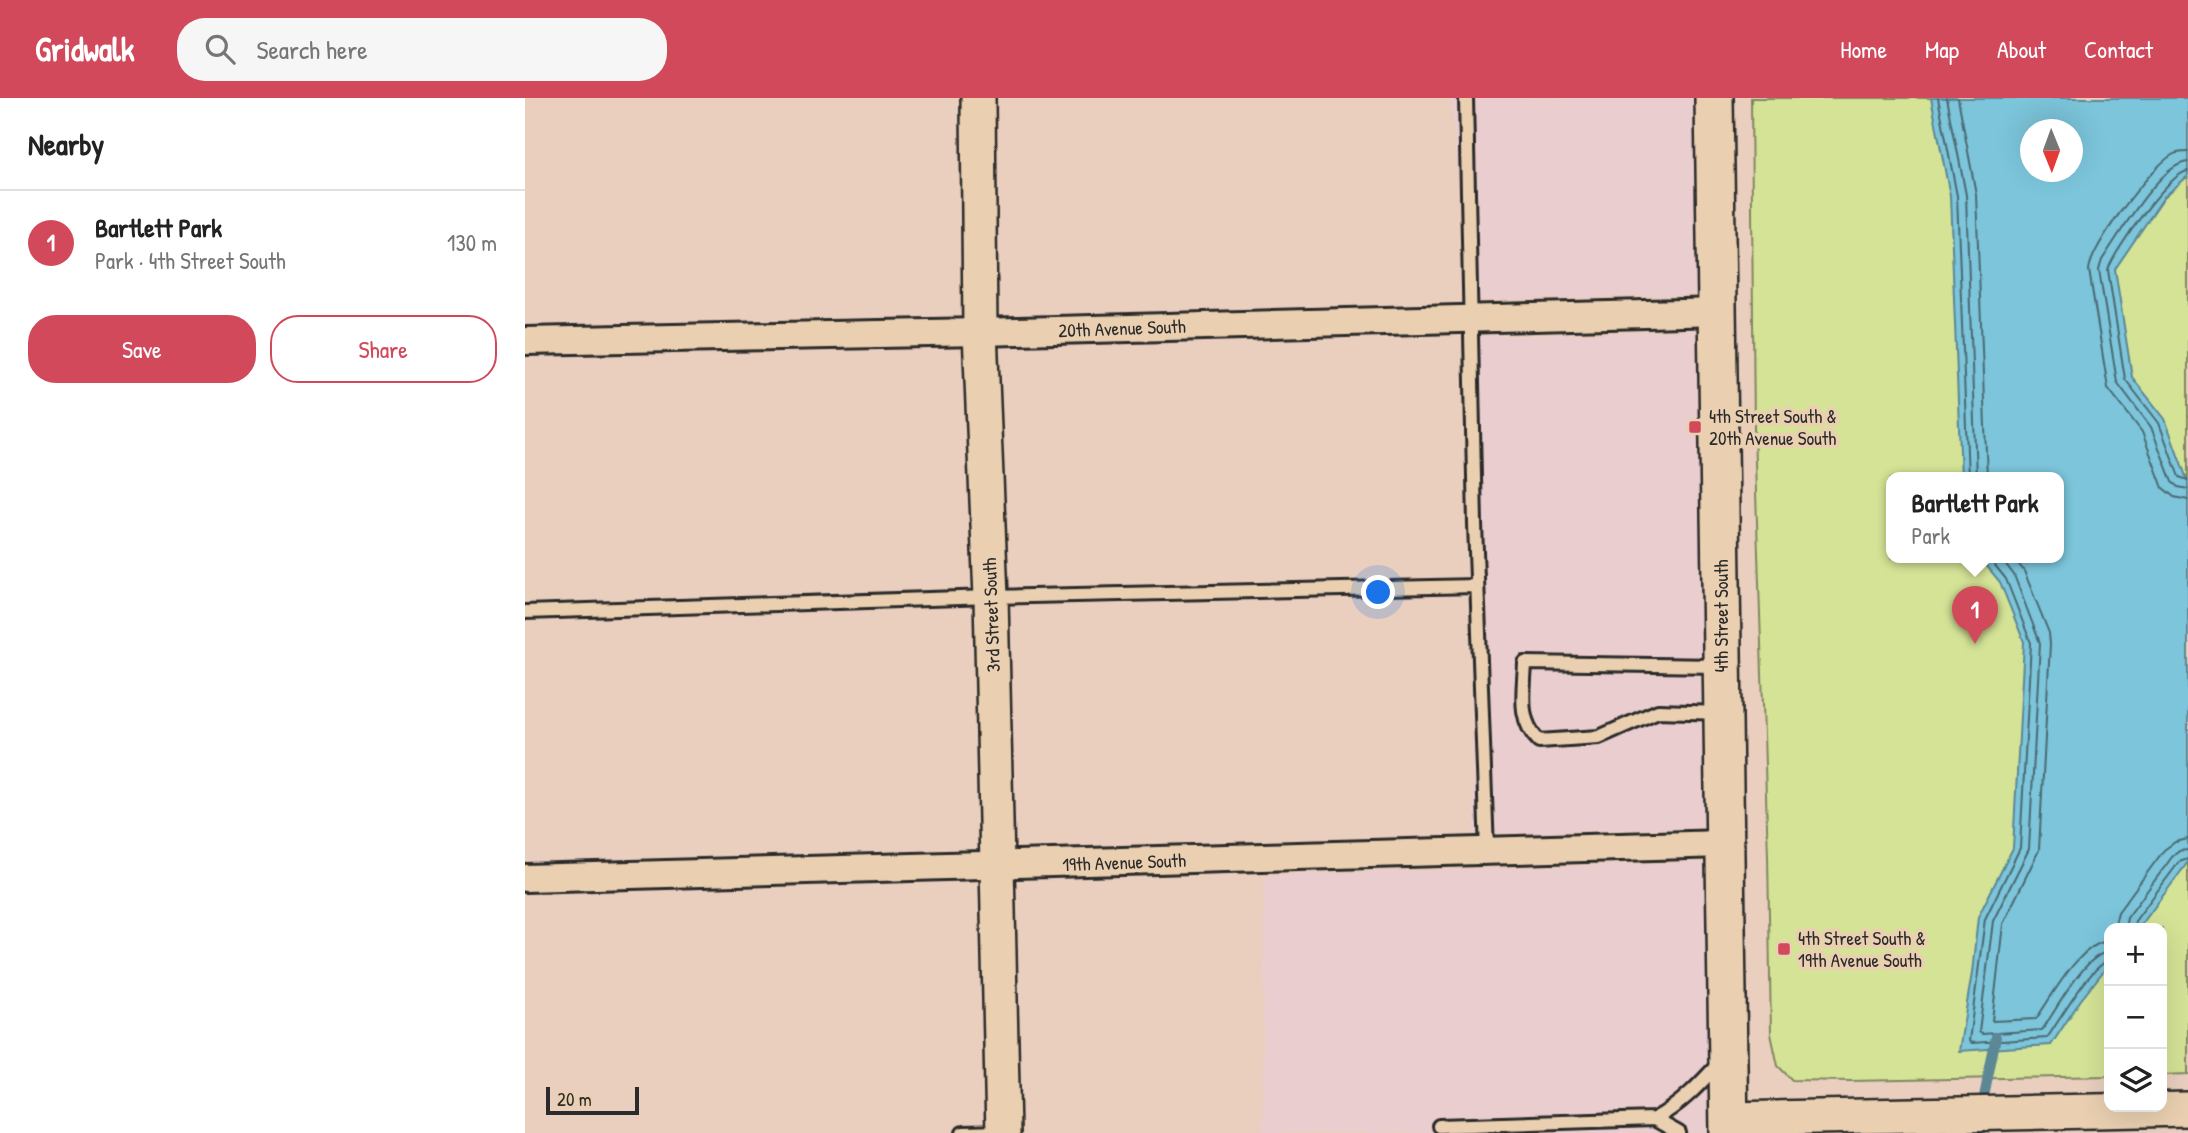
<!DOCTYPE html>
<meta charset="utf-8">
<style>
:root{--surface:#fff;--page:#f6f6f6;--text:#222;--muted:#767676;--line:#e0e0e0;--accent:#d1495b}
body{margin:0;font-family:"Patrick Hand",sans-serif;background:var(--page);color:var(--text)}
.controls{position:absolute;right:21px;bottom:21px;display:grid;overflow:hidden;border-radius:14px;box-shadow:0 7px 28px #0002}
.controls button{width:63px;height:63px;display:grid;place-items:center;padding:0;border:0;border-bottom:2px solid var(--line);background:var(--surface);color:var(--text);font:35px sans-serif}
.compass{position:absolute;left:1495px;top:21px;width:63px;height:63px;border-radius:50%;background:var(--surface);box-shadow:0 7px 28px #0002;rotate:179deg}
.scale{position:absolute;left:21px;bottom:18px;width:93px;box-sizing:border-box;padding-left:7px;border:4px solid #2b2b2b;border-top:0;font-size:19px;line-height:24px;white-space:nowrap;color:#2b2b2b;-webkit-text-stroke:5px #ead0b1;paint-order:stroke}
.you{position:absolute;left:854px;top:495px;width:24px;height:24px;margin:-18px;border:5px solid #fff;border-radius:50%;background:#1a73e8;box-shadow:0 0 0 10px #1a73e833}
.badge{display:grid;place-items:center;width:46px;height:46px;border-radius:50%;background:var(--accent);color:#fff;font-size:23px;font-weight:700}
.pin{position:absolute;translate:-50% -58px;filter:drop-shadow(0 2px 4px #0008)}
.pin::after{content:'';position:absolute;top:37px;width:24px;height:21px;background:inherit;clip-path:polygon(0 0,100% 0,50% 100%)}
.popup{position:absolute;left:1361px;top:374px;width:178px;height:91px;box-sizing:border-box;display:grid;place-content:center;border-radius:14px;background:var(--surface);filter:drop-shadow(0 2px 5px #0005);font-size:23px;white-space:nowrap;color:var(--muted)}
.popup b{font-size:26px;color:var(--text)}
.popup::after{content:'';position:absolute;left:50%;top:100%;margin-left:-14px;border:14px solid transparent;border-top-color:var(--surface)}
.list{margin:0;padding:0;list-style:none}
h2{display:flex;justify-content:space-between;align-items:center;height:91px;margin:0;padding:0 28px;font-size:30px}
h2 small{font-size:23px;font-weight:400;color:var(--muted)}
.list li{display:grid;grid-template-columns:46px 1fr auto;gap:21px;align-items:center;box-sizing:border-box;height:105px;padding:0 28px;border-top:2px solid var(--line)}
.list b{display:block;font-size:26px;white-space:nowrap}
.list p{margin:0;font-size:23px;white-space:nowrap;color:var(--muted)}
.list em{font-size:23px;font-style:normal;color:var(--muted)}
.actions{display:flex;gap:14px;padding:21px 28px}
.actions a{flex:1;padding:16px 0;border:2px solid var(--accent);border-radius:28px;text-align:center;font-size:24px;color:var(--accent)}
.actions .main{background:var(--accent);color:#fff}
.icon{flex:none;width:38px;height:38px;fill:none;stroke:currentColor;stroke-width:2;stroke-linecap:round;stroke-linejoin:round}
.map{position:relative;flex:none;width:1663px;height:1035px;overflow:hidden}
header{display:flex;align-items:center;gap:42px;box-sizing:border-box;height:98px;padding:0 35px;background:var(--accent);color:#fff}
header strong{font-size:33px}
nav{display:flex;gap:38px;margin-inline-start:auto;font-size:24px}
.search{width:490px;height:63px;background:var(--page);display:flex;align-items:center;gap:18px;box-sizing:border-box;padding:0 24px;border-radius:28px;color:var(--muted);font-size:26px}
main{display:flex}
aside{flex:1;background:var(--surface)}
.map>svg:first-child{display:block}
.built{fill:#eacdcf}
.green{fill:#d4e396;stroke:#808760;stroke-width:2;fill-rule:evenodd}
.water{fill:#7bc5db;stroke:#5b8795;stroke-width:2;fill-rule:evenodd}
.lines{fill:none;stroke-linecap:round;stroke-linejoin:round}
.shore{stroke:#4b6971;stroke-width:2}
.stream{stroke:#5b8795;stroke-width:10}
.service-casing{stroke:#2b2b2b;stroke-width:18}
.minor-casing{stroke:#2b2b2b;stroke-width:32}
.tertiary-casing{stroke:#2b2b2b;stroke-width:38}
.secondary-casing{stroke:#2b2b2b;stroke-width:42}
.service{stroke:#ead0b1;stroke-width:12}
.minor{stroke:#ead0b1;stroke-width:26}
.tertiary{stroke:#ead0b1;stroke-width:33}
.secondary{stroke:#ead0b1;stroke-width:37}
.poi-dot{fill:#d1495b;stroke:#ead0b1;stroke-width:2.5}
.labels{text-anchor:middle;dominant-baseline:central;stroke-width:7;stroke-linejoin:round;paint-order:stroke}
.street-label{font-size:19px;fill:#2b2b2b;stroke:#ead0b1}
.poi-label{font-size:19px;fill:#2b2b2b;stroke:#ead0b1;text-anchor:start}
</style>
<header>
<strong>Gridwalk</strong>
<div class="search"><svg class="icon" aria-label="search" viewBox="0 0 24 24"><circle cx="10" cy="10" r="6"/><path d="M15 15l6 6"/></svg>Search here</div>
<nav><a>Home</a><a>Map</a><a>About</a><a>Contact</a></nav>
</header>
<main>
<aside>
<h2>Nearby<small></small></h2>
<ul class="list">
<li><span class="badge">1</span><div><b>Bartlett Park</b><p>Park · 4th Street South</p></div><em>130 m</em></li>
</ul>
<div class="actions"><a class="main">Save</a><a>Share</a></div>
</aside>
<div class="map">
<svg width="1663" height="1035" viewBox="0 0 1663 1035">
<rect width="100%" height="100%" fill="#eacfbf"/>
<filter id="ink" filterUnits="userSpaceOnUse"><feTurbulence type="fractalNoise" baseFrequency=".0143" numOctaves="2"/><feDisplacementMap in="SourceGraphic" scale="14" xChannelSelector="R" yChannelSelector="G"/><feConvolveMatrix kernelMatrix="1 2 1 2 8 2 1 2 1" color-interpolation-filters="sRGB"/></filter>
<g filter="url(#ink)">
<!-- built -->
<path class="built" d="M926,0H1174L1177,196L940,203L939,147Z
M1178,232L1182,729L949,736L940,239Z
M1183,764L1188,1035H738L739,778Z"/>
<!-- green -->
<path class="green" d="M1226,0H1663V976L1637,977V830H1584V978L1325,983L1267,982L1253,968L1246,936L1243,758L1229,334ZM1506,32H1548V74H1506ZM1366,380H1534V460H1366Z"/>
<!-- water -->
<path class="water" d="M1406,0H1663V78L1639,99L1590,171L1607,279L1640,321L1663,384V764L1614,830H1584V866L1555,903L1526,947L1434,953L1447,875L1453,819L1488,750L1499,544L1475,484L1455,460H1534V380H1436L1425,98ZM1506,32H1548V74H1506Z"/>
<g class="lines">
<!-- shore -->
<path class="shore" d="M1413,0L1432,98L1443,380
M1422,0L1441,97L1451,380
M1433,0L1451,96L1462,380
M1663,54C1657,54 1652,54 1647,57C1625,70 1566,148 1564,172L1583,290L1617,334L1638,390L1649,399L1663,402
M1663,64C1634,66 1593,139 1577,162L1574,172L1592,284L1626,329L1647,384L1653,389L1663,391
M1663,73C1644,75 1589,153 1583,172L1600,281L1634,325L1654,379L1663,382
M1464,460L1481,481L1506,545L1495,750L1460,821L1444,943L1447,945L1522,940C1533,925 1567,865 1584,863
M1476,460L1489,477L1515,545L1504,751L1468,823L1454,934L1457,936L1517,932C1531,913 1560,855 1584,854
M1489,460L1499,473L1524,535L1525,546L1514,752L1478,826L1467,923L1511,921C1527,899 1554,845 1584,843
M1589,830L1593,814L1639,752L1650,744L1663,741
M1600,830L1602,820L1647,759L1654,753L1663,752
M1609,830L1610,823L1654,764L1663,761"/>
<!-- stream -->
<path class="stream" d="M1456,1035L1455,1019L1471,939"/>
<!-- service casing -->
<g class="service-casing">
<path id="service" d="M941,0L950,426L962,753
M0,514L466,499L952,488
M1193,568L1000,565C999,593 992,622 1014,643L1074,639L1133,613L1196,615
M914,1028L1129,1021
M438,1035L478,1034
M1154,1035L1129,1021C1156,1007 1176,985 1196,963"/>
</g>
<!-- minor casing -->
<g class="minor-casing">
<path id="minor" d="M0,243L455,234L1194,214
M0,780L1199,746"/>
</g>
<!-- tertiary casing -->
<g class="tertiary-casing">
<path id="tertiary" d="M453,0L455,234L466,499L478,1035
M1204,1021L1663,1011"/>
</g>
<!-- secondary casing -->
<g class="secondary-casing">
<path id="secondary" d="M1189,0L1204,1035"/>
</g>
<!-- service -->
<use href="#service" class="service"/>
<!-- minor -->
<use href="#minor" class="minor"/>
<!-- tertiary -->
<use href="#tertiary" class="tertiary"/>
<!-- secondary -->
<use href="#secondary" class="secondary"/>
</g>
</g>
<!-- markers -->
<g class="poi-dot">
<rect x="1163" y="322" width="14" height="14" rx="3.5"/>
<rect x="1252" y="844" width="14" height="14" rx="3.5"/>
</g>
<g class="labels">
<!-- street labels -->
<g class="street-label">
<text transform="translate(597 230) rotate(-2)">20th Avenue South</text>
<text transform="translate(466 517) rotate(-92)">3rd Street South</text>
<text transform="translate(1196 518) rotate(-90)">4th Street South</text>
<text transform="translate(599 764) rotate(-2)">19th Avenue South</text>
</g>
<!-- poi labels -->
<g class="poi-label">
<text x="1184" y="318">4th Street South &amp;<tspan x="1184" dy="22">20th Avenue South</tspan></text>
<text x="1273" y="840">4th Street South &amp;<tspan x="1273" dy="22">19th Avenue South</tspan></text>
</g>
</g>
</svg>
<div class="controls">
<button>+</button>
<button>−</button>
<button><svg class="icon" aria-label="layers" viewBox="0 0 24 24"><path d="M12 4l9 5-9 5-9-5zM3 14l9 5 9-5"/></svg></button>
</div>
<svg class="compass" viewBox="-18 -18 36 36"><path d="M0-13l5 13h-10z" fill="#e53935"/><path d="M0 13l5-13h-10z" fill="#767676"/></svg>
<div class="scale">20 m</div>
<div class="you"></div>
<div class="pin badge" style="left:1450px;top:546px">1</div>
<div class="popup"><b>Bartlett Park</b>Park</div>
</div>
</main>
